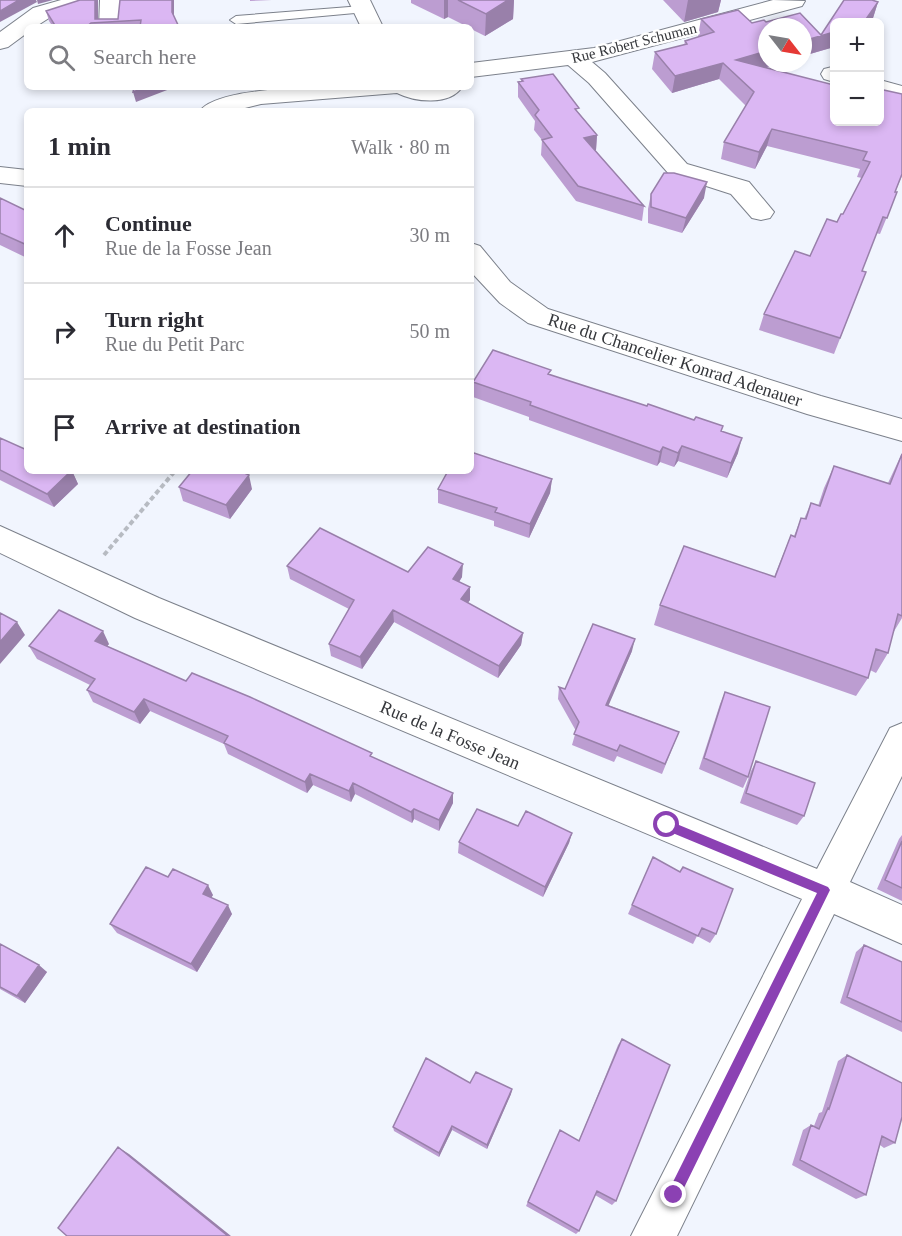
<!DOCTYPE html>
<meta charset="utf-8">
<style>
:root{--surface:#fff;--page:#f7f7f7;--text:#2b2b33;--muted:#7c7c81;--line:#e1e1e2}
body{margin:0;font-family:Georgia,serif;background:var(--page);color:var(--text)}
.controls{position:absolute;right:18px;top:18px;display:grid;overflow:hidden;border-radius:9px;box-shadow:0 3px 9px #0003}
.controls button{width:54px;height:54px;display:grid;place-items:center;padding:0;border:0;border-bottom:2px solid var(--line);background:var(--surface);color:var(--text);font:30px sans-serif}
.compass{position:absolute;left:758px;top:18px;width:54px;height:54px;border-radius:50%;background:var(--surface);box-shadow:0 3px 9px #0003;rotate:121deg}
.stop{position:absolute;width:18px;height:18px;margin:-14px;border:4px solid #8b41b3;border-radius:50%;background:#fff}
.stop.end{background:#8b41b3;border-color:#fff;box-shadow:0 2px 6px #0008}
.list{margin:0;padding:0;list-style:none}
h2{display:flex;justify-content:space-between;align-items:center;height:78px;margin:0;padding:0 24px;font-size:26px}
h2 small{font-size:20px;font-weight:400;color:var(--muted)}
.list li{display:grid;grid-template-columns:39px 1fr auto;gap:18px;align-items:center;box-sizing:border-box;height:96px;padding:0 24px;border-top:2px solid var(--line)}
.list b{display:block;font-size:22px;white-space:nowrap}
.list p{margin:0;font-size:20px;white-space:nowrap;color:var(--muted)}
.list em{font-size:20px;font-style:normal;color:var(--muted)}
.icon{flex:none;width:33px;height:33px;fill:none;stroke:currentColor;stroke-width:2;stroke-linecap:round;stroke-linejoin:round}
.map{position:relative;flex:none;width:902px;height:1236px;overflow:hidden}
.search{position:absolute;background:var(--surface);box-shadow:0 3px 9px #0003;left:24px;top:24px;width:450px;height:66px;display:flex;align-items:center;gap:15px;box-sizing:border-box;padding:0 21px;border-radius:9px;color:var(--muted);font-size:22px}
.panel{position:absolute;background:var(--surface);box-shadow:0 3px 9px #0003;left:24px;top:108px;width:450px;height:366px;border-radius:9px}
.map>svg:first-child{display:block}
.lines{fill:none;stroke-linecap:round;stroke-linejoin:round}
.service-casing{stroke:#7c818b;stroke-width:2}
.minor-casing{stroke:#7c818b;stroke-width:2}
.path{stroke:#b7bbc2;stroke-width:4;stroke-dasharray:5 3;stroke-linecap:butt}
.service{fill:#fff;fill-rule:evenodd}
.minor{fill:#fff;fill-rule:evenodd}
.wall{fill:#bc9dd1}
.shaded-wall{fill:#9980aa}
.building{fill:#dbb7f3;stroke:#9980aa;stroke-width:1.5}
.route{fill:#8b41b3}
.labels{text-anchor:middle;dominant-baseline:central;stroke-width:5;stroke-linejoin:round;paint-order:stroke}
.far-street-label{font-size:15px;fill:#35373b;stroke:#fff}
.street-label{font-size:18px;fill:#35373b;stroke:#fff}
</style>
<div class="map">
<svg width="902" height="1236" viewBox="0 0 902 1236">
<rect width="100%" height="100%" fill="#f1f5fe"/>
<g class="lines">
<!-- service casing -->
<g class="service-casing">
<path id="service" d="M362,6L366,8V12L236,24L230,20L236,16Z"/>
</g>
<!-- minor casing -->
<g class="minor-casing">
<path id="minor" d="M61,0H94L91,5L49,18L35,27H27V33L8,47L0,49V32L33,8Z
M100,0H122L119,27H99Z
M348,0H370L383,27H361Z
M773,0L805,1L802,6L592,62L605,73L687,164L749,182L774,212L770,218L761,220L752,218L731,194L669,174L589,83L568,65L471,77V63L594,48Z
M832,67L834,68V82L824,79L821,74L824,69Z
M880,80L902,86V100L880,94Z
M301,87H462C450,106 415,102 397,93L261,104L233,111H200C214,92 279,89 301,87Z
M0,167L27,170V186L0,183Z
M471,243L480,246L510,282L548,309L821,396L902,419V441L807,414L528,323L500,303L471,272Z
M0,526L159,598L817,869L890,728L902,723V776L850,882L902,905V944L834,914L677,1236H631L802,899L135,618L0,553Z"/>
</g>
<!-- path -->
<path class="path" d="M104,555L175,471"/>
<!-- service -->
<use href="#service" class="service"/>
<!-- minor -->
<use href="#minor" class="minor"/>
</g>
<!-- wall -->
<path class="wall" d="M120,0H174V17L179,27H53L49,21L46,11L98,19H118Z
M250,0H272L250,1Z
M411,0H514L513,19L485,36L471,29V27H468L448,17L444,19L411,3Z
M663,0H721L718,12L684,22Z
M844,0H872L878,2L873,18L870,22H834V47L803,56V27H767V63H780L765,68L834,85V122H879V89L902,94V176L895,192H897L880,234L876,233L862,271L866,272L834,354L759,330L764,314L795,251L810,256L827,219L837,222L841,214H843L862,178L857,177L860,169L767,146L755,169L721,159L724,142L746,106L719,79L672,93L652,69L655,52L684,45L685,41L699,37L698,36L701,19L738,10L752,23L764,20L766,22L800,13L821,35Z
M521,79L579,113L597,135L596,150H595L644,206L642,221L576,201L541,155L542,140L534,130L535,121L518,97V82L521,81Z
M651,194L704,198L682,233L648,223V209Z
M0,198L27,211V258L0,245Z
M550,375L721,431L738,453L727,478L678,461L674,467L660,462L657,466L529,420V417L473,397V382Z
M0,438L73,473L78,484L54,507L0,480Z
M902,453V618L893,633L888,653L876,673L870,670L868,678L856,696L654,625L660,605L774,577L791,535L794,536L801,518L804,519L811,503L818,506L824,488L834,466L888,483Z
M552,479L550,493L529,538L494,526V521L438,503V489Z
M179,487L252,489L230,519L183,501Z
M287,566L408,572L462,577L459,582L470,587V600L467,603L523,633L521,645L498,678L394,622L362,669L331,656L329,644L349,609L290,579Z
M109,644L107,646L186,681L372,757L453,803L439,831L414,819L412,823L355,794L351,802L313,785L307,793L228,754L224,744L150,711L140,724L93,702L87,690L90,685L37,659L29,646Z
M632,651L608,705L679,732L662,774L617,756L614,762L572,745L576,731L558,699L559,687L565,689Z
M725,692L748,777L743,788L699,769L720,704Z
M756,761L804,816L797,825L740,803L751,771Z
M518,826L572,833L569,843L543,897L458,853L459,842Z
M902,835V901L877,889L899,839Z
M653,857L716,934L710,943L697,936L693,944L628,914Z
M168,877L213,895L211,897L232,914L197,972L117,933L110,924Z
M0,944L47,972L25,1003L0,989Z
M864,945L902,962V1032L840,1003L856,952Z
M622,1039L616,1201L612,1205L595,1195L579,1231L576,1234L526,1206L560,1130L579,1141L618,1045Z
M847,1055L895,1143L884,1148L880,1145L866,1195L856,1199L792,1165L803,1130L811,1125L814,1126L819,1113L822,1112L838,1061Z
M470,1083L512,1089L511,1094L487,1149L452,1130L439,1157L394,1131L393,1127Z"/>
<!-- shaded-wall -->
<path class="shaded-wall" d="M19,0H36L37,2L0,22V11Z
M37,0H53L38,4Z
M95,0H98V23L95,19Z
M172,0H174V22L172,12Z
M444,0H448V17L444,19Z
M508,0H514L513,19L485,36L486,14Z
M688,0H721L718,12L684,22Z
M878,2L873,18L870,22H864Z
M834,32V47L803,56V41Z
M767,51V63H780L736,76V60Z
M723,63L719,79L672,93L675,76Z
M146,87H175L136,102L133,92Z
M772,129L767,146L755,169L759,152Z
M597,135L596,150L582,154L584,138Z
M707,182L704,198L682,233L686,218Z
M742,438L738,453L727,478L731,463Z
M682,446L678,461L674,467L678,453Z
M663,447L660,462L657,466L660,452Z
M65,471H75L73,473L78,484L54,507L47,494Z
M249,475L252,489L230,519L226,505Z
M552,479L550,493L529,538L530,524Z
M463,564L462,577L453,591V579Z
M470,587V600L461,612V599Z
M393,610L394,622L362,669L360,657Z
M17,622L25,635L0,664V642Z
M103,631L109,644L101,654L95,641Z
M523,633L521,645L498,678L499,666Z
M635,639L632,651L604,716L606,705Z
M144,699L150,711L140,724L134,712Z
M310,774L313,785L307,793L305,782Z
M353,783L355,794L351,802L349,791Z
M453,793V803L439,831V820Z
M414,809V819L412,823L411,812Z
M572,833L569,843L543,897L545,887Z
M208,885L213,895L208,903L203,894Z
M228,905L232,914L197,972L191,964Z
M39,965L47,972L25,1003L17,996Z
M512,1089L511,1094L487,1149V1145Z
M452,1126V1130L439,1157V1153Z
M118,1147L129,1154L231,1236H228Z"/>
<!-- building -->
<path class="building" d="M0,0H19L0,11Z
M80,0H95V19H118L120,0H172V12L179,27H140L141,20L91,23L86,27H56L46,11Z
M458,0H508L486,14Z
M844,0H872L878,2L864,22H834V32L803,41V27H767V51L736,60L834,85V122H879V89L902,94V174L895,192H897L887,218L883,217L862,271L866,272L840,338L764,314L795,251L810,256L827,219L837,222L841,214H843L870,162L863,160L867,152L772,129L759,152L724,142L754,92L723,63L675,76L655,52L687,44L685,41L714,32L701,19L738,10L752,23L764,20L766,22L800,13L821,35Z
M553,74L579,108L575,109L597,135L584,138L644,206L578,186L542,140L552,137L535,115L539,110L518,82L523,81L521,79Z
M134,87H146L133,92Z
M664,173H674L707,182L686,218L651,207V194Z
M0,198L27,211V245L0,233Z
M493,350L551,370L548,374L647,406L648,404L694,420L696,417L723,426L721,431L742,438L731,463L682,446L678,453L663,447L660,452L530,405L531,402L473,382Z
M0,438L27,450V471H71L47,494L0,470Z
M471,452L552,479L530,524L495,512L497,508L438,489L448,471H471Z
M902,454V616L898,614L888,653L876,649L868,678L660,605L684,546L775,577L791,535L795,537L801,518L806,519L811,503L820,506L834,466L890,484Z
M192,471H240L249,475L226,505L179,487Z
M320,528L408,572L428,547L463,564L453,579L470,587L461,599L523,633L499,666L393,610L360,657L329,644L354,600L287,566Z
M59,610L103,631L95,641L186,681L192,673L250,697L372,753L370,756L453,793L439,820L414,809L411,812L353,783L349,791L310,774L305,782L224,743L228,736L144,699L134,712L87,690L95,679L29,646Z
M0,613L17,622L0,642Z
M593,624L635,639L606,705L679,732L665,764L620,745L617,751L574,734L579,722L559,687L565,689Z
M725,692L770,707L748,777L704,758Z
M756,761L815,783L804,816L746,793Z
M477,809L518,826L526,811L572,833L545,887L459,842Z
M902,841V888L885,880Z
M653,857L680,872L683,867L733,889L716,934L702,928L698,936L632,905Z
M146,867L168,877L173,869L208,885L203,894L228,905L191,964L110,924Z
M0,944L39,965L17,996L0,987Z
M864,945L902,962V1022L847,997Z
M622,1039L670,1065L616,1201L597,1191L579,1231L528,1202L560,1130L579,1141Z
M847,1055L902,1083V1117L895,1143L882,1136L866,1195L800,1160L811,1125L819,1129L828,1108L829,1109Z
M426,1058L470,1083L476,1072L512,1089L487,1145L452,1126L439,1153L393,1127Z
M118,1147L228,1236H67L58,1228Z"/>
<!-- route -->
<path class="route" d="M667,820L828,887L830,890L678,1200L674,1202L669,1200L667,1195L669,1190L817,893L663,829L661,825Z"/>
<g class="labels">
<!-- far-street labels -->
<g class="far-street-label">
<text transform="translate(634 43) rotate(-14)">Rue Robert Schuman</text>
</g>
<!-- street labels -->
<g class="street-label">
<text transform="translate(675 360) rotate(18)">Rue du Chancelier Konrad Adenauer</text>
<text transform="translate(450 735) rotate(23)">Rue de la Fosse Jean</text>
</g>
</g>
</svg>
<div class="controls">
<button>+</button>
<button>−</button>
</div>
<svg class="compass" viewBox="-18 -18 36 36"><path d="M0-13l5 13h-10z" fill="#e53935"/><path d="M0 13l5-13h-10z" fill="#7c7c81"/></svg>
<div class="stop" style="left:667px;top:825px"></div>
<div class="stop end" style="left:674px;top:1195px"></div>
<div class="search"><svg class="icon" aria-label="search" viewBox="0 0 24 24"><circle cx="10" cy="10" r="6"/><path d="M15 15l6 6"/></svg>Search here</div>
<section class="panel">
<h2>1 min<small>Walk · 80 m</small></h2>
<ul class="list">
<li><svg class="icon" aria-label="ahead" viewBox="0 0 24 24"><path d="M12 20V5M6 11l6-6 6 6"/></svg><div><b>Continue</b><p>Rue de la Fosse Jean</p></div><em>30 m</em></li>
<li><svg class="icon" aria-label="right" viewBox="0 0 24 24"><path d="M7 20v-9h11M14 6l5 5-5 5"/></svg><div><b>Turn right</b><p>Rue du Petit Parc</p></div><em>50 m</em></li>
<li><svg class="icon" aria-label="arrive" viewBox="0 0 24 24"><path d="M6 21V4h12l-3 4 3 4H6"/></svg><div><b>Arrive at destination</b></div></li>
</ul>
</section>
</div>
